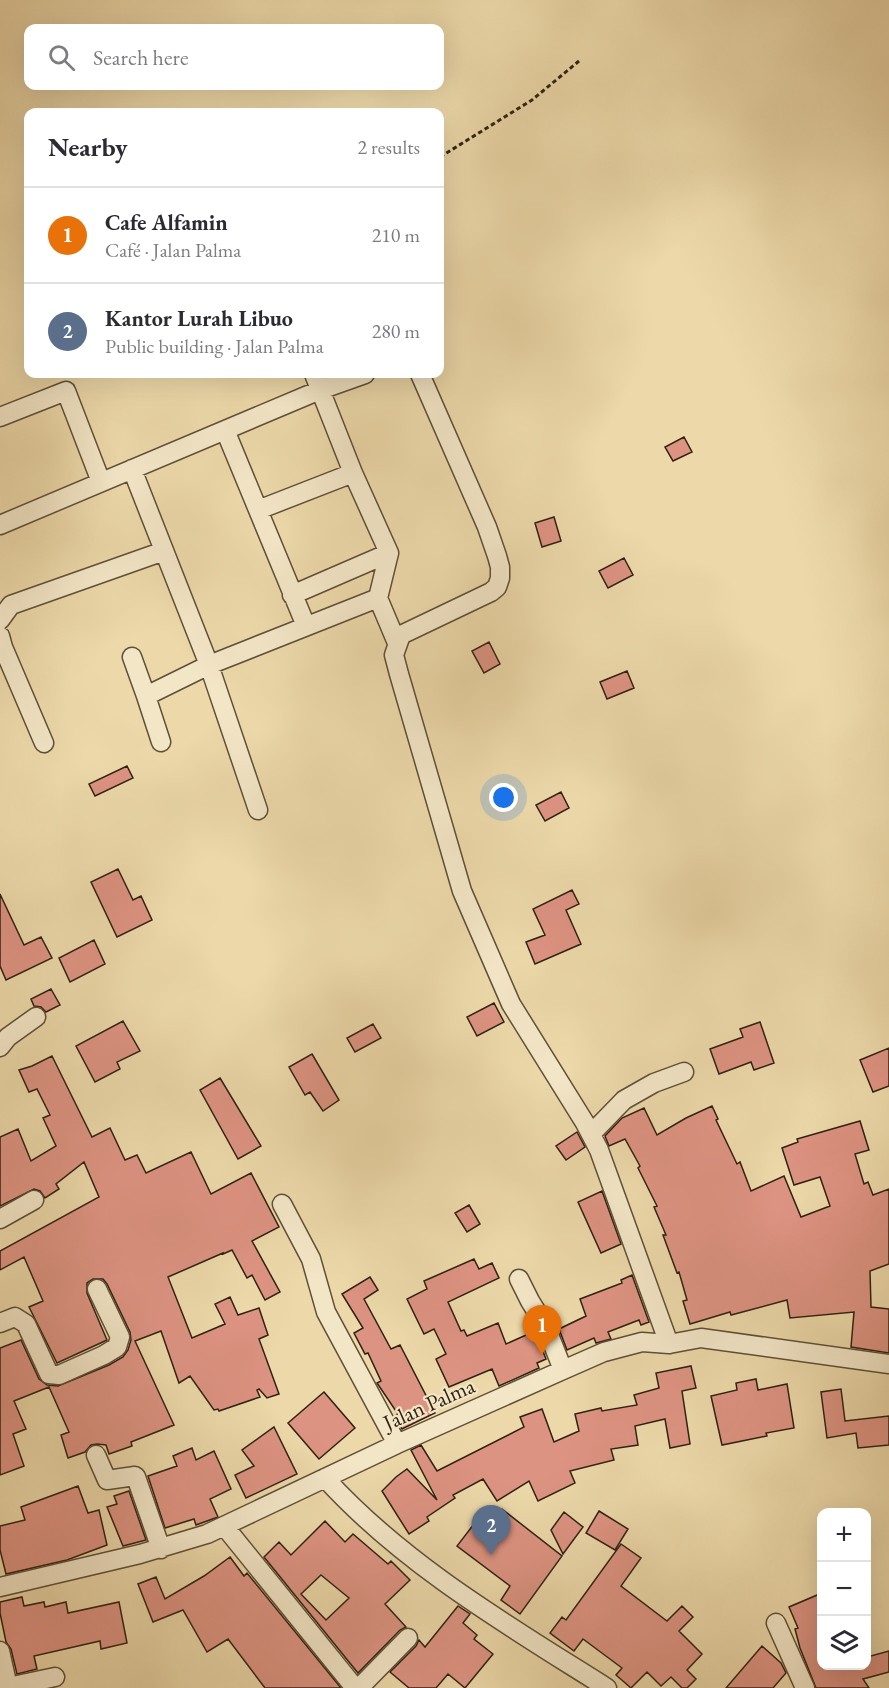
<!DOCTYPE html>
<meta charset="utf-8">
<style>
:root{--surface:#fff;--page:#f7f7f7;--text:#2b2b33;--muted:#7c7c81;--line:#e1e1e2;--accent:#8f2418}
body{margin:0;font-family:"EB Garamond",serif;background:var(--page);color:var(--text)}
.controls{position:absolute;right:18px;bottom:18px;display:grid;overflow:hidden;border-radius:12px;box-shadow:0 6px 24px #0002}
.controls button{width:54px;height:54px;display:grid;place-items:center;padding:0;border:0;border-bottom:2px solid var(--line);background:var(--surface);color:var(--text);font:30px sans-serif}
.you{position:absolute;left:504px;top:798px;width:21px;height:21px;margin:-15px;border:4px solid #fff;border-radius:50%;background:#1a73e8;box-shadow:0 0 0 9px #1a73e833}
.badge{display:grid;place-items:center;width:39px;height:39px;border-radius:50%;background:var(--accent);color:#fff;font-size:20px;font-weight:700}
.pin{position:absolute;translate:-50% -50px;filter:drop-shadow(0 2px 3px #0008)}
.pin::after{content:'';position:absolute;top:32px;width:21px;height:18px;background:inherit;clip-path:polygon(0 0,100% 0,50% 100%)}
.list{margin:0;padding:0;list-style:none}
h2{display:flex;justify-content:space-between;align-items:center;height:78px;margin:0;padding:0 24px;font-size:26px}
h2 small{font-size:20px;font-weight:400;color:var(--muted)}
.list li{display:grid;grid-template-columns:39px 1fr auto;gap:18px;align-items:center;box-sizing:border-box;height:96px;padding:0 24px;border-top:2px solid var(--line)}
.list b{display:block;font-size:22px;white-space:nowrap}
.list p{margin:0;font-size:20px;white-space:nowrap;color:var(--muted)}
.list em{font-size:20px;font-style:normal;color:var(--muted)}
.icon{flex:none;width:33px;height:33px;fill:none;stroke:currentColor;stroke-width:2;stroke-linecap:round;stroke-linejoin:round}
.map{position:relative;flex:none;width:889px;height:1688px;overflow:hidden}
.search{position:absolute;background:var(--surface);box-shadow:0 6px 24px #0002;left:24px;top:24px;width:420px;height:66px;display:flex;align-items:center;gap:15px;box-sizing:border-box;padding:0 21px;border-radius:12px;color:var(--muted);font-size:22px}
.panel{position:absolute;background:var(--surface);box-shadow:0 6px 24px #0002;left:24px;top:108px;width:420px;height:270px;border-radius:12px}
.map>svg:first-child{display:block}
.building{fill:#dd9382;stroke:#2e2111;stroke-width:1.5;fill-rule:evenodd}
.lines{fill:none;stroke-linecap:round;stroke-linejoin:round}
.minor-casing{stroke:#5e4f37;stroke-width:21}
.path{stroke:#2e2111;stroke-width:3;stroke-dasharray:4.5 3;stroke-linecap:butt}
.minor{stroke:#f3e6c7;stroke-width:18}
.labels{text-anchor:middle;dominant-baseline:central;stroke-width:4.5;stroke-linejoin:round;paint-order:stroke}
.street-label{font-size:22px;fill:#2e2111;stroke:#f3e6c7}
</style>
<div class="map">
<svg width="889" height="1688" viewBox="0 0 889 1688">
<rect width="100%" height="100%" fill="#ecd8a9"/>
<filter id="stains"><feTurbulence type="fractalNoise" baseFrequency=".00333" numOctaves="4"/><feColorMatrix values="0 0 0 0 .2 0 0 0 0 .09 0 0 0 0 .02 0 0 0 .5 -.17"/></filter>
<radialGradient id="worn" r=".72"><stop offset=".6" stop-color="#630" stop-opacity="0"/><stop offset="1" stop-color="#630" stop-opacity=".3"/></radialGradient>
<!-- building -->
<path class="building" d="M684,437L692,452L673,461L665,447Z
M554,517L561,541L542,547L535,523Z
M624,558L633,575L608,588L599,571Z
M489,642L500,664L484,673L472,651Z
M627,671L634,688L607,699L600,682Z
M127,766L133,778L95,796L89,784Z
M561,792L569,808L545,821L536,805Z
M118,869L133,900L141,896L152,920L117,937L91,882Z
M572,890L579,904L566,910L581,944L535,964L526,942L545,935L533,909Z
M0,894L24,945L41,937L52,958L6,980L0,966Z
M94,940L105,964L70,982L59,958Z
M51,989L60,1005L46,1012L41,1007L34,1006L31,999Z
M494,1003L504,1022L477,1036L467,1017Z
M123,1021L140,1051L117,1062L120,1069L95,1082L76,1046Z
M760,1022L774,1063L754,1070L751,1062L719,1074L710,1049L743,1037L740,1029Z
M373,1024L381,1038L355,1052L347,1038Z
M889,1048V1086L873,1092L860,1060Z
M312,1054L339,1100L323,1111L310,1092L305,1095L289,1067Z
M52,1056L92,1137L110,1128L125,1160L137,1155L146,1173L191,1152L211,1194L251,1173L279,1227L252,1241L280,1292L265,1300L252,1275L247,1278L232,1250L223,1254V1253L168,1277L192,1338L225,1324L215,1304L230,1297L238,1315L259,1308L268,1335L259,1339L279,1394L267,1398L259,1389L257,1390L260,1397L219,1411L218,1409L214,1410L190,1376L179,1383L161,1331L135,1341L174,1425L131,1442L132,1446L109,1454L106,1445L97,1444L91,1445L85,1452L68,1458L61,1435L69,1432L49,1387L14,1401L26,1429L13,1434L24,1466L0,1475V1348L21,1340L39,1379L47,1385L58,1386L109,1365L123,1357L128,1350L131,1340L130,1332L107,1284L103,1279H93L87,1283V1293L107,1340L57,1363L29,1307L43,1301L24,1257L0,1270V1251L99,1197L84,1162L56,1184L59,1189L45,1198L40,1191L34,1189L0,1206V1137L18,1129L31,1161L56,1146L43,1118L50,1115L37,1089L29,1092L19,1070L32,1066Z
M220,1078L261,1146L238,1159L200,1090Z
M712,1106L718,1119L716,1120L737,1164L740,1162L751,1191L784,1176L801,1217L830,1206L820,1177L794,1185L782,1148L798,1142L797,1139L860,1121L869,1150L855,1154L864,1184L868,1182L873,1195L889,1189V1264L870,1271L871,1307L889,1309V1353L851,1347L854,1312L790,1318L787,1300L731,1315L730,1312L690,1324L683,1301L687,1300L679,1272L677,1273L663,1235H666L654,1207L657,1206L638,1168L640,1166L625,1139L609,1146L605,1136L622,1118L644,1108L657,1135L686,1118Z
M577,1132L585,1147L566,1160L556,1146Z
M602,1191L621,1244L601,1253L578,1202Z
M469,1205L480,1224L467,1232L455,1213Z
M474,1259L479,1269L492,1263L499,1278L448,1302L461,1331L464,1330L467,1336L498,1323L506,1344L535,1331L546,1359L537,1363L539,1368L499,1386L492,1369L449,1387L436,1359L446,1354L434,1329L424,1334L407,1299L427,1289L424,1281Z
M632,1275L649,1322L641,1325L639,1320L608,1332L611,1339L596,1343L594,1338L567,1350L559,1329L586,1316L580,1299L622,1283L621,1280Z
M370,1277L378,1290L364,1299L391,1349L400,1345L435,1413L402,1429L395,1416L398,1414L377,1383L381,1381L368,1353L365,1354L354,1333L363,1328L342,1294Z
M691,1366L696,1388L682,1391L690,1444L670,1448L665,1419L635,1426L638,1445L611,1449L614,1460L570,1471L575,1483L538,1501L529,1481L497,1501L483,1479L453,1495L455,1498L427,1517L429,1521L409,1534L382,1491L396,1477L407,1469L437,1500L411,1450L421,1445L437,1471L524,1427L520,1417L542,1409L554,1442L579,1431L575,1414L601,1408L602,1411L637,1405L634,1395L659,1388L656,1373Z
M756,1379L758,1390L787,1384L794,1428L766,1433L767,1436L722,1445L711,1396L737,1390L736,1383Z
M841,1389L845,1421L889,1416V1445L858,1448L856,1433L827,1438L821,1392Z
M324,1392L355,1428L319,1459L288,1423Z
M274,1427L297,1474L246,1498L235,1475L254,1466L242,1450Z
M192,1448L196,1460L214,1451L231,1489L210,1499L218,1517L196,1525L194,1519L165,1528L148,1476L177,1466L173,1456Z
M78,1486L88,1513L99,1510L107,1545L67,1560L6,1574L0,1550V1526L25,1520L21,1507Z
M129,1491L146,1540L123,1546L107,1507L117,1504L114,1496Z
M502,1509L562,1556L520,1614L501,1600L510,1586L457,1546L474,1524L484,1532Z
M599,1511L628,1529L615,1550L586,1533Z
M564,1512L583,1527L563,1554L551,1530Z
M325,1521L345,1542L353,1534L388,1564L391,1561L410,1580L385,1604L406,1627L400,1630L358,1673L264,1557L279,1542L291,1555ZM321,1575L349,1598L326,1620L301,1594Z
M621,1544L641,1558L621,1586L667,1621L682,1606L693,1617L679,1631L702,1654L687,1670L696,1679L687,1688H682L671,1677L661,1686L647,1672L631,1688L616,1675L622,1668L583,1639L574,1651L550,1633L562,1617L566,1620Z
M230,1557L244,1576L247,1573L341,1688H265L228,1639L207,1652L183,1610L153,1622L138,1584L156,1577L165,1599L204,1576Z
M822,1593V1665H867V1657L889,1651V1672L863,1679L869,1688H816L800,1648L795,1629L798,1628L789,1607Z
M22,1597L24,1606L44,1602L45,1607L66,1602L68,1613L119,1602L127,1643L101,1649L100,1641L34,1656L37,1669L17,1674L11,1649L6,1642L0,1613V1602Z
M458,1606L470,1614L463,1623L477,1635L474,1639L493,1654L465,1688L448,1674L436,1688H409L390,1672L416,1646L419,1640L425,1647Z
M762,1646L781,1663L786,1673L773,1688H726Z"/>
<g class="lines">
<!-- minor casing -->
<g class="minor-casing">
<path id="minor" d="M314,374L353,473L389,553L378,598L397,643
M420,374L487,527L497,556L500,567V578L497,587L491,592L401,635L394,655L399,674L462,891L511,1004L585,1123L599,1150L669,1344
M0,417L66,391L101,482
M225,430L306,626
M132,469L209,665L258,810
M258,510L353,473
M0,525L320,390L365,374
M292,595L389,553
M0,620L11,605L164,551
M0,636L3,647L44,743
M132,657L146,696
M161,742L146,696L209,665L378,598
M0,1047L8,1037L36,1017
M591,1134L624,1100L654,1083L684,1072
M282,1204L311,1259L326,1312L397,1444
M0,1219L34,1200
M519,1279L530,1301L546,1327L563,1370
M0,1323L15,1317L26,1324L49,1374L59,1375L104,1355L117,1347L120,1337L97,1289
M96,1455L107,1480L135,1476L136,1477L161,1549
M325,1478C404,1565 509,1626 607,1688
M225,1527L355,1688
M0,1587L140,1554L207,1534L397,1444L563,1370L604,1352L642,1342L669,1344L701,1338L889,1364
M776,1623L805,1688
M0,1651L8,1687L55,1677
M359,1688L408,1638"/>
</g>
<!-- path -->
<path class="path" d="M440,157L532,100L579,61"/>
<!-- minor -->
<use href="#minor" class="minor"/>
</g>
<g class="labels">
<!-- street labels -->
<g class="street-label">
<text transform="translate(429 1404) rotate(-24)">Jalan Palma</text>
</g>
</g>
<rect width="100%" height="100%" filter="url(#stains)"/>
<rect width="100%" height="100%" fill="url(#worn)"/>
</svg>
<div class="controls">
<button>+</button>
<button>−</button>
<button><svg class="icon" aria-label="layers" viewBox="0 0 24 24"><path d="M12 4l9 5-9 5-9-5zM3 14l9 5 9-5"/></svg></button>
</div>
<div class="you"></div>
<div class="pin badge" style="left:542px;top:1355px;background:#e8710a">1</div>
<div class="pin badge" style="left:491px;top:1555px;background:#5c6f8a">2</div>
<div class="search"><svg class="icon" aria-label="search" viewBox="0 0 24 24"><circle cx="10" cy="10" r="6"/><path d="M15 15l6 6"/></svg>Search here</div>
<section class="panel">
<h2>Nearby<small>2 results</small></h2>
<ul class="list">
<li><span class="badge" style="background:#e8710a">1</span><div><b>Cafe Alfamin</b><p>Café · Jalan Palma</p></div><em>210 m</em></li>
<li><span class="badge" style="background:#5c6f8a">2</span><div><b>Kantor Lurah Libuo</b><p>Public building · Jalan Palma</p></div><em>280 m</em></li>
</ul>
</section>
</div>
